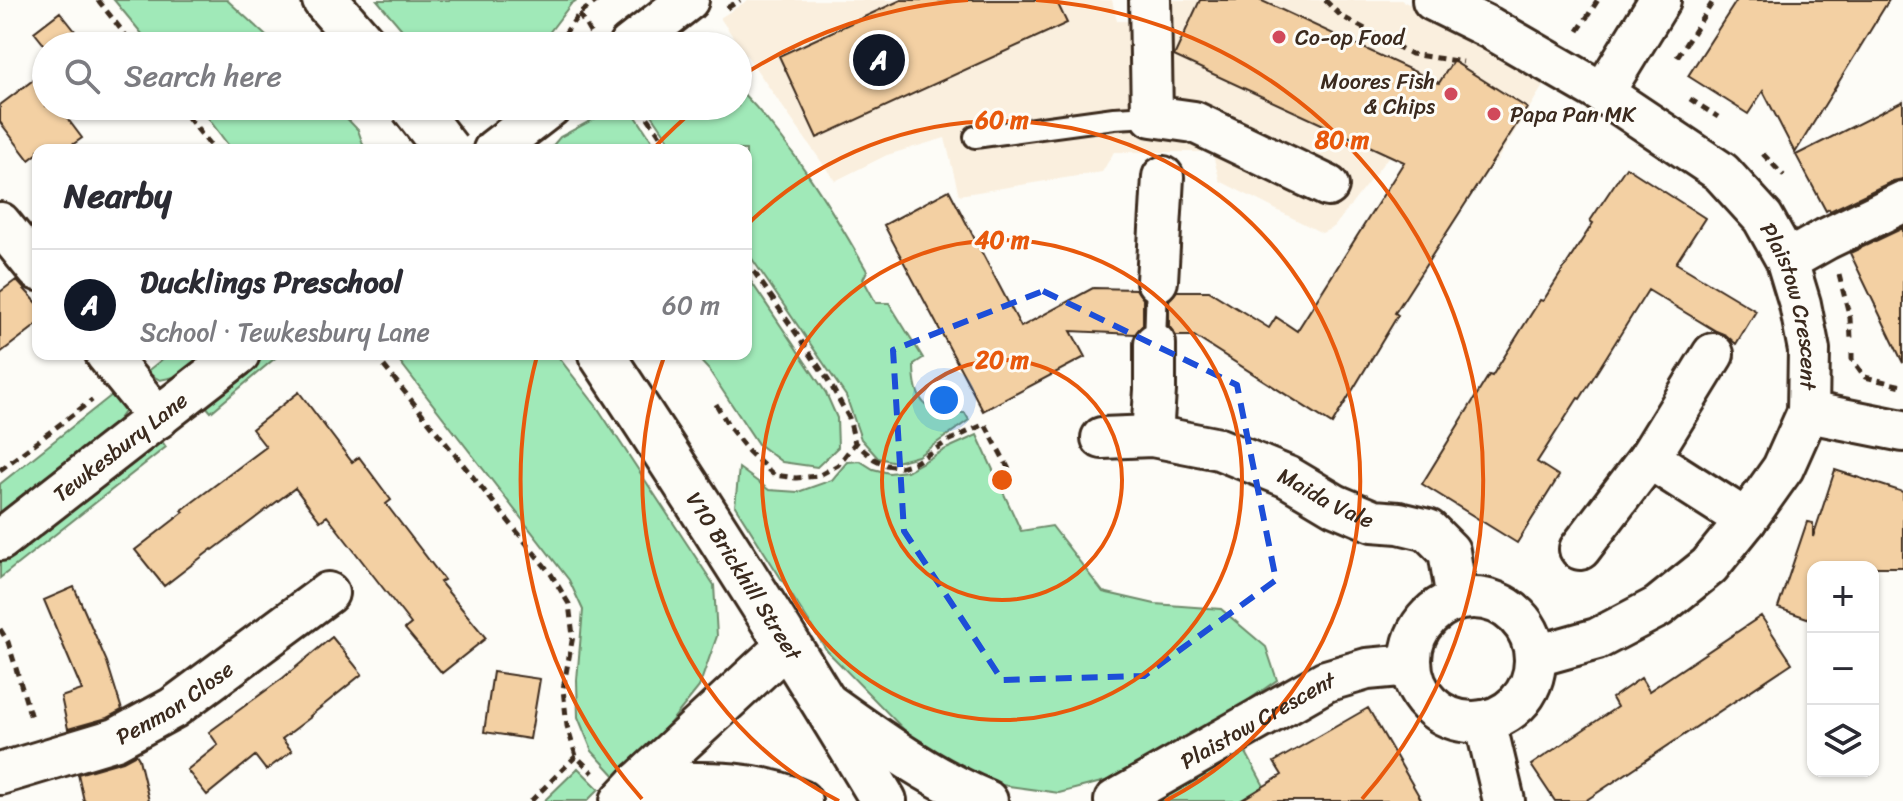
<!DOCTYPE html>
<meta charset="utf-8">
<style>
:root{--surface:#fff;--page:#f2f2f3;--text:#2b2b33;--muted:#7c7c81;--line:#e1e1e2;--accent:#111827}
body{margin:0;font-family:Sriracha,sans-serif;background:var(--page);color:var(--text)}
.controls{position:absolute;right:24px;bottom:24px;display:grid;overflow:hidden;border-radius:16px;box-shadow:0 2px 6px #0004}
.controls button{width:72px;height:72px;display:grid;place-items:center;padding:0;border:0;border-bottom:2px solid var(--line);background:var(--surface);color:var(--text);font:40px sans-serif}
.you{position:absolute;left:944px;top:400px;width:28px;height:28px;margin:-20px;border:6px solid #fff;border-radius:50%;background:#1a73e8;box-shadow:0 0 0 12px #1a73e833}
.badge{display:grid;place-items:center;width:52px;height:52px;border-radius:50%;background:var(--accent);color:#fff;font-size:26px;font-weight:700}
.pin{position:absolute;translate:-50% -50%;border:4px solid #fff;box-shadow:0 2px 8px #0006}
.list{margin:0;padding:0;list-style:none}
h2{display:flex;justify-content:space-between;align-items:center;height:104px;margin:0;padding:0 32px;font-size:34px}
h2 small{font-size:26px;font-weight:400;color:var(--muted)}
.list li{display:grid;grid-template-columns:52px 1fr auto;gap:24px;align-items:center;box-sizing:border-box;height:112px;padding:0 32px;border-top:2px solid var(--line)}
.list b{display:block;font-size:30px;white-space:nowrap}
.list p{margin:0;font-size:26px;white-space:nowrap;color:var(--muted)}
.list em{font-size:26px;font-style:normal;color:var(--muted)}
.icon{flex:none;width:44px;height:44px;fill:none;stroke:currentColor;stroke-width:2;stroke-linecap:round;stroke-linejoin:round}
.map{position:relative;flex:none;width:1903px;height:801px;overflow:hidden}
.search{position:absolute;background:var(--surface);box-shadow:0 2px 6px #0004;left:32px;top:32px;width:720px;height:88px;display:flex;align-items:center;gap:20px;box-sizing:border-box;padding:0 28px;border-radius:44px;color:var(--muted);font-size:30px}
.panel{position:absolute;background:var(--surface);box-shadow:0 2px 6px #0004;left:32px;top:144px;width:720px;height:216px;border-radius:16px}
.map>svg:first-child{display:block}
.built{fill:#faefde}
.green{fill:#a0e9b8;stroke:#6e8a6b;stroke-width:2}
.building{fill:#f3d0a3;stroke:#3b2a1e;stroke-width:2}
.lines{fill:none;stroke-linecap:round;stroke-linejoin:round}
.service-casing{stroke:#3b2a1e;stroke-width:26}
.minor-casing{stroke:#3b2a1e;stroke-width:46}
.tertiary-casing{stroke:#3b2a1e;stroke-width:50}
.path{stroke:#3b2a1e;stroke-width:5;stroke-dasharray:8 6;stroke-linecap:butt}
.service{stroke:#fdfcf7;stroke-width:20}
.minor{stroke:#fdfcf7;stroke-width:40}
.tertiary{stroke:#fdfcf7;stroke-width:44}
.tertiary-bridge-casing{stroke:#3b2a1e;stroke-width:50;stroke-linecap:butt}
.tertiary-bridge{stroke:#fdfcf7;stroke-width:44}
.marked{fill:none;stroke:#1d4ed8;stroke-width:6;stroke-dasharray:16 10;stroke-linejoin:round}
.ring{fill:none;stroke:#e8590c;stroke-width:4}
.poi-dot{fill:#d1495b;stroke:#fdfcf7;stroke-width:3}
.labels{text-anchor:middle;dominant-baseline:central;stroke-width:6;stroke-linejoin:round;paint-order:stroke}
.poi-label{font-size:22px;fill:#3b2a1e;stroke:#fdfcf7;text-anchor:start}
.street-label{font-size:22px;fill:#3b2a1e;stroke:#fdfcf7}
.centre{fill:#e8590c;stroke:#fdfcf7;stroke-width:4}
.ring-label{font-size:24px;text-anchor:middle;font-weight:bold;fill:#e8590c;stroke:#fdfcf7;stroke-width:6;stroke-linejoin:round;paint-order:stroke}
</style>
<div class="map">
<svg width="1903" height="801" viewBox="0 0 1903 801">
<rect width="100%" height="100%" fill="#fdfcf7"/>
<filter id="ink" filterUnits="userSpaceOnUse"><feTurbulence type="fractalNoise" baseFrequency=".0125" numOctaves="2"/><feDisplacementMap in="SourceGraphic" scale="16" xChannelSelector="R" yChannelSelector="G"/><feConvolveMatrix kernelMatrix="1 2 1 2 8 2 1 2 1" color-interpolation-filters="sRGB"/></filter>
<g filter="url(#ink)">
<!-- built -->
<path class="built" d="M748,0H1112L1117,21L1164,22L1165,0H1401L1458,30L1546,81L1496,162L1413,114L1395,148L1334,227L1322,233L1220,181L1212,152H1114L1102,172L959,195L945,138L887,155L835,181L720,18Z"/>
<!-- green -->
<path class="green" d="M114,0H227L277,46H152Z
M377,0H577L571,4L539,46H416Z
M738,88C791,142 830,206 867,271L863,279L876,303H889L923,358L914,364C914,405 926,413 965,413L969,420L918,456L896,462L878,458L861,439L846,396L746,250V150H676L646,106H738Z
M199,106H335L358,130L365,150H232Z
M618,106H629L658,150H549L560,137Z
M746,274L826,393L837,418L838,447L817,467L782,462L758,444L709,370L694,354H746Z
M169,354H211L184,375L160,380L146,372Z
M265,354H280L211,412L205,405Z
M394,354H556L597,407L714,585L717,636L699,687L670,723L616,777L592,751L578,717L577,680L583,610L569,580Z
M117,391L130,403L101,445L0,519V484Z
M977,435L1021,531L1052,526L1103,592L1155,604L1221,609L1266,647L1277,680L1186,744L1117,778L1059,793L987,783L913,739L827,651L735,506L739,468L769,490L798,492L832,480L847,462L860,461L873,469L889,473L907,471L946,449Z
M159,437L166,447L0,578V562Z
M1243,747L1272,801H1153Z
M578,768L599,789L587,801H544Z"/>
<!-- building -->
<path class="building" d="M901,0H1056L1067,23L817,138L779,56Z
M1200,0H1260L1439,83L1453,61L1527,108L1395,313L1398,315L1332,424L1194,336H1176L1169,326V300L1177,291H1209L1269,328L1276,317L1297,331L1404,162L1174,56Z
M1737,0H1889L1795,153L1763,91L1748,114L1688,76Z
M60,12L79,36L66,46L46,47L34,32Z
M36,78L46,91V106H58L82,138L65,150H38V153L29,160L0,122V105Z
M1903,101V179L1893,181L1830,211L1829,209L1826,211L1796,155Z
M1626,167L1705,218L1676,263L1756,311L1736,344L1726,335L1716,331L1648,290L1580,399L1578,398L1537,462L1559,476L1517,543L1422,484L1489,375L1492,376L1540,300L1543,301L1593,223L1590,221Z
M949,190L1021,327L1093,288L1136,289L1143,299V325L1135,334L1071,331L1085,357L983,411L884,225Z
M1903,228V363L1850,253Z
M16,280L38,304V324L0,353V292Z
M299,392L352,462L359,457L391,500L386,504L444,580L440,582L486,638L442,673L405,629L411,624L327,516L320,521L295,488L213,550L212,549L164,586L135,550L184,512L182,510L266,447L252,429Z
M1835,470L1903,492V567H1813V620L1778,608L1807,522L1813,523V537Z
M74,587L107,662L122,710L107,718L68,729L61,697L82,690L44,600Z
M1761,616L1792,663L1585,801H1555L1531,765L1617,707L1612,698L1641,678L1649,691Z
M332,637L362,674L310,716L311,717L282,739L292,751L266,770L255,756L207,795L187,770L218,745L209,732L283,678Z
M493,672L540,679L530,739L484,732Z
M1368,708L1422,801H1240L1282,775L1274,762Z
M136,754L139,759L149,801H84L78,774L123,761Z"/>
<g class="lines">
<!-- service casing -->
<g class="service-casing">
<path id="service" d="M975,137L1114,118L1152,116
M1155,344L1157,281"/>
</g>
<!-- minor casing -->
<g class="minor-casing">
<g id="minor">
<path d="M1150,0L1152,116L1194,122L1328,186"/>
<path id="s1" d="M1433,0L1490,28L1603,93L1721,172L1763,218L1787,261L1800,304L1809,350L1808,412L1783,468L1746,520L1709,566L1658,607L1597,639L1536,656"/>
<path d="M629,46L688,0"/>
<path d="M1603,93L1660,0"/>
<path d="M494,150L551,106"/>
<path d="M0,223L38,270"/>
<path d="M1787,261L1826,239L1903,202"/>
<path d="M1157,281L1163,177"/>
<path d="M106,354L158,418"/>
<path d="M1808,412L1903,431"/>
<path d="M1152,436L1155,390V344"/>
<path id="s2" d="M1102,438L1152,436L1219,449L1288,477L1335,505L1373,521L1399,523L1428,530L1449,551L1457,599"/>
<path d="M1649,458L1746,520"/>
<path id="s3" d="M0,540L239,354"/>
<path d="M1580,549L1649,458L1713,354"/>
<circle cx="1473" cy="660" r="62"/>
<path d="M823,700C875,737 927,776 987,801"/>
<path d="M1485,721L1504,801"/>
<path id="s4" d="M0,774L116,739L173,708L328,593"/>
<path d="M638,783C693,783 750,778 801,801"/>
<path d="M621,801L638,783L788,644"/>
<path id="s5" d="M1115,801L1326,681L1367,669L1411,665"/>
</g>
</g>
<!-- tertiary casing -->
<g class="tertiary-casing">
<g id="tertiary">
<path d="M325,0L365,46"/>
<path id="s6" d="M601,354C698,501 793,650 884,801"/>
</g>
</g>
<!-- path -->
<path class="path" d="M98,0L134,46
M1325,0L1341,16L1411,54L1463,62
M727,8L740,0
M579,14L591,34
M1578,31L1598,0
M556,46L579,14L598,0
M1677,57L1714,0
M1690,99L1718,117
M179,106L214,150
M640,106L670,150
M1763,154L1784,176
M746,260L828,380L849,418L855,443L874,459L886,465L900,467L916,462L948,441L985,424L1012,475
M1839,275L1850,318L1851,339
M1852,353V359L1865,377L1902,386
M377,354L383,365L551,574L569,604L573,636L563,689L567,726L576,756L593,773
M716,404L730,428L749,452L774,475L796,478L818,476L838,465L855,443
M0,470L92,400
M0,629L8,642L32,721
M531,801L576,756"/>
<!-- service -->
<use href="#service" class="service"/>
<!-- minor -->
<use href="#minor" class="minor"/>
<!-- tertiary -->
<use href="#tertiary" class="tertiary"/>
<!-- tertiary-bridge casing -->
<g class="tertiary-bridge-casing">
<path id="tertiary-bridge" d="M413,106L447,150"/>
</g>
<!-- tertiary-bridge -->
<use href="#tertiary-bridge" class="tertiary-bridge"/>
</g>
</g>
<!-- marked area -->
<path class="marked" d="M1043,291L1237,385L1276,580L1144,676L1002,680L904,531L893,350Z"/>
<!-- distance rings -->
<g class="ring">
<circle cx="1002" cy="480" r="120"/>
<circle cx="1002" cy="480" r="240"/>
<path d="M839 801A360 360 0 0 1 664 357M747 225A360 360 0 1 1 1165 801"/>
<path d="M642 799A481 481 0 0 1 537 356M653 149A481 481 0 0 1 699 106M740 77A481 481 0 0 1 968 0M1036 0A481 481 0 0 1 1362 799"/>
</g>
<!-- markers -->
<g class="poi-dot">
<circle cx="1279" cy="37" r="8"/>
<circle cx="1451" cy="94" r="8"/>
<circle cx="1494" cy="114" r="8"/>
</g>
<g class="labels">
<!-- poi labels -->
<g class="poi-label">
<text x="1295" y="37">Co-op Food</text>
<text x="1435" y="81" text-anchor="end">Moores Fish<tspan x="1435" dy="25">&amp; Chips</tspan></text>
<text x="1510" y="114">Papa Pan MK</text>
</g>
<!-- street labels -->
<g class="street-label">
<text stroke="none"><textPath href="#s1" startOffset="492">Plaistow Crescent</textPath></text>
<text stroke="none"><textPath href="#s3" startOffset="152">Tewkesbury Lane</textPath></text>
<text stroke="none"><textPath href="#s2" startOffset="236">Maida Vale</textPath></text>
<text stroke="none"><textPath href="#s6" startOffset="264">V10 Brickhill Street</textPath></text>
<text stroke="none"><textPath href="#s4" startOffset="190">Penmon Close</textPath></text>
<text stroke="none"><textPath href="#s5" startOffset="164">Plaistow Crescent</textPath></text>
</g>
</g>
<circle cx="1002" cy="480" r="12" class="centre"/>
<g class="ring-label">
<text x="1002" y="128">60 m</text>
<text x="1342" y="148">80 m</text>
<text x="1002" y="248">40 m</text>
<text x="1002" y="368">20 m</text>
</g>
</svg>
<div class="controls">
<button>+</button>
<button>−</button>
<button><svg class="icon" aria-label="layers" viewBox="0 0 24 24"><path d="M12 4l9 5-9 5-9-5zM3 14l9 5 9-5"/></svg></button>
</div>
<div class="you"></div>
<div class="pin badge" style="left:879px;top:60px">A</div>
<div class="search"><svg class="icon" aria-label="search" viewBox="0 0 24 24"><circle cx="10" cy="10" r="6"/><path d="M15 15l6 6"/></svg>Search here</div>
<section class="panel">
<h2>Nearby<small></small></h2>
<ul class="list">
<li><span class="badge">A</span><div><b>Ducklings Preschool</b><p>School · Tewkesbury Lane</p></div><em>60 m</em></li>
</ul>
</section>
</div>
